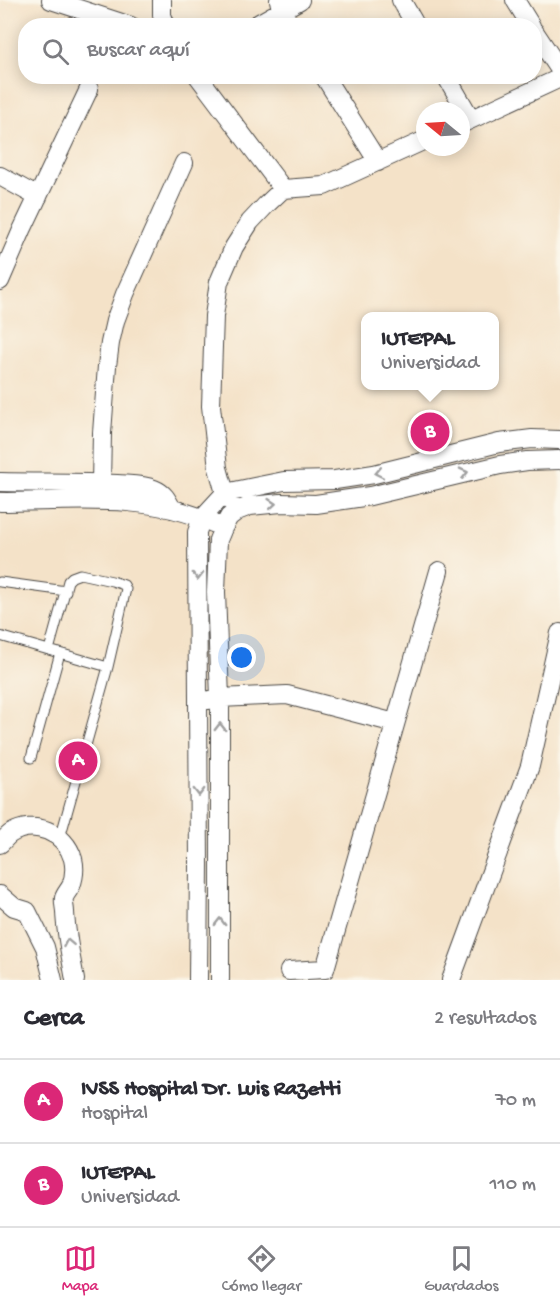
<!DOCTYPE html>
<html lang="es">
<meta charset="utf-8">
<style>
:root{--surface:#fff;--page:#f7f7f7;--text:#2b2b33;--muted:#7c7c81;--line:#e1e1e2;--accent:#db2777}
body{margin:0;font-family:"Gochi Hand",sans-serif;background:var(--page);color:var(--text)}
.compass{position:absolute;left:416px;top:102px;width:54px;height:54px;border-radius:50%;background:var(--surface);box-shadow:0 3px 15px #0003;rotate:288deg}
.you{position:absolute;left:242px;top:658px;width:21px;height:21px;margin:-15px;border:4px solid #fff;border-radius:50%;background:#1a73e8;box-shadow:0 0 0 9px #1a73e833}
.badge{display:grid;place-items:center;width:39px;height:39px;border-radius:50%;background:var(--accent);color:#fff;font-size:20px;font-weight:700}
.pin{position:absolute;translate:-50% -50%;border:3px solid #fff;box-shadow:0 2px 6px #0006}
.popup{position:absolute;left:361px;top:312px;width:138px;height:78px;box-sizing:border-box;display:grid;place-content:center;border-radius:12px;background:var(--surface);filter:drop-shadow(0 2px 4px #0005);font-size:20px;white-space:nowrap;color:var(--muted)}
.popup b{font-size:22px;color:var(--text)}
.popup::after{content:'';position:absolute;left:50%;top:100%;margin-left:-12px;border:12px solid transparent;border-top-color:var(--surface)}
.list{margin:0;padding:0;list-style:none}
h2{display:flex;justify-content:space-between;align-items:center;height:78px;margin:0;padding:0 24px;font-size:26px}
h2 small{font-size:20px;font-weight:400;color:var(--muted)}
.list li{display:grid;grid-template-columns:39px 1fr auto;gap:18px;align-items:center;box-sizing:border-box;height:84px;padding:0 24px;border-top:2px solid var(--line)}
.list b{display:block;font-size:22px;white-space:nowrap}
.list p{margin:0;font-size:20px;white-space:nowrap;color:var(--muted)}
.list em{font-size:20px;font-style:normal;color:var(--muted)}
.icon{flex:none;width:33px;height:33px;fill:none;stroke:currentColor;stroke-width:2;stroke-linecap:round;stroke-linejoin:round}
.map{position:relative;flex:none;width:560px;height:980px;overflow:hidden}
.search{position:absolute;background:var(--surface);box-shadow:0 3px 15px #0003;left:18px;right:18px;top:18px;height:66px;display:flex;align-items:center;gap:15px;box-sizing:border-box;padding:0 21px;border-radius:24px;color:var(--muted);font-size:22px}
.sheet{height:246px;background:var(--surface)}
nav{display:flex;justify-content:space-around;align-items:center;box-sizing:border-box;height:84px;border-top:2px solid var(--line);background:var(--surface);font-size:16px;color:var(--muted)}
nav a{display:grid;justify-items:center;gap:3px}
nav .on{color:var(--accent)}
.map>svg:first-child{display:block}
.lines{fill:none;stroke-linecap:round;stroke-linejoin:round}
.lane-casing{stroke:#494643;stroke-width:11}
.street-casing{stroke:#494643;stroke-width:20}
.lane{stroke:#fff;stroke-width:9}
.street{stroke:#fff;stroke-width:18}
.oneway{stroke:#a0a0a0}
</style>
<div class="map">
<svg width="560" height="980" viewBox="0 0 560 980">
<rect width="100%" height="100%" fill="#fbf7ec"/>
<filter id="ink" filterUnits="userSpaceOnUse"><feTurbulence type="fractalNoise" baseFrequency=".0167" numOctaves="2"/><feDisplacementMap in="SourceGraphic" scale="12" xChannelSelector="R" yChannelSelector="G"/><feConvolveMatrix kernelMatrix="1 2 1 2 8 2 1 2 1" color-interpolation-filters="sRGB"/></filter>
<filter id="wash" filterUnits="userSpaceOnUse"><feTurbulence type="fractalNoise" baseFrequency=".008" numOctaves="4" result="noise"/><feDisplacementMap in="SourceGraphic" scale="24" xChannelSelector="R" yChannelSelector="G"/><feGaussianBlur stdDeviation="1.35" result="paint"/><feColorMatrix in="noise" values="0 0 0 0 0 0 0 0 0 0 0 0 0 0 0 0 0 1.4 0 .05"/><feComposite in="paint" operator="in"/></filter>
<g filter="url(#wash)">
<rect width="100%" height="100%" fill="#f4e2c8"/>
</g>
<g filter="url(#ink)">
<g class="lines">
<!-- lane casing -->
<g class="lane-casing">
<path id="lane" d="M0,582L66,591
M0,636L108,667L60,838
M49,650L68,581L72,577L80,574L112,581L124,585L126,589L108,667
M31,758L60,653"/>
</g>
<!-- street casing -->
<g class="street-casing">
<path id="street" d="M51,0L131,26
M162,0V15L166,26
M279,0L281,10L291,26
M401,0L416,26
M515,0L531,26
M254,26L300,0
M534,31L560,70
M198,76L283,189
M324,76L378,162
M446,76L471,119
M461,124L560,78
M0,176L38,197
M0,281L22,230L89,89
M0,482C39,483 78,482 117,484C129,485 142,484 154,489C164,493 167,499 172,509
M101,483L102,433L107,366L110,343L115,321L125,294L184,163
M0,502C70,502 147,492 213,523
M231,502L225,493L218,468L211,406L214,316L219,282L234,247L250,222L266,205L283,189L324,186L425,140
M209,700L220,698L287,695L395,723
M0,844C3,841 6,837 10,834C34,819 65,832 73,859C75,867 74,878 71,886C69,890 65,894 64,898C63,902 65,908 65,912C66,935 71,957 75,980
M0,895L14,907L27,911L45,947L53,980
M289,971L325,969L439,571
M198,980L199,865L197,532L202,518L225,493L284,481L335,480L374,474L499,443L532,439L560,440
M220,980V698L216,592L218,540L223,528L229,517L237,511L250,506L281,503L316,504L370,496L500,465L527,461L560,460
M451,980L530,766L560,633"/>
</g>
<!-- lane -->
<use href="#lane" class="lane"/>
<!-- street -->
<use href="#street" class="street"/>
</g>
<!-- one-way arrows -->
<defs><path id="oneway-chevron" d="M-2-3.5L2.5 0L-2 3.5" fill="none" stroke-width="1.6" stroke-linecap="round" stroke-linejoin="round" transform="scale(1.5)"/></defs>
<g class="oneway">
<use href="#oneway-chevron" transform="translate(379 473) rotate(168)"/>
<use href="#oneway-chevron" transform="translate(464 473) rotate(-13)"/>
<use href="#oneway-chevron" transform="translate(272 504) rotate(-5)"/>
<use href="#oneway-chevron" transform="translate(198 576) rotate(90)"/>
<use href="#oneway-chevron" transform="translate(220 727) rotate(-90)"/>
<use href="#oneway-chevron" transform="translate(199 792) rotate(90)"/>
<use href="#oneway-chevron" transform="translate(220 922) rotate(-90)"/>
<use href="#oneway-chevron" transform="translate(68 943) rotate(-101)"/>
</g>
</g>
</svg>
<svg class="compass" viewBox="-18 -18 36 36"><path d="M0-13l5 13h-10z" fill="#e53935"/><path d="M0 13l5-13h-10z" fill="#7c7c81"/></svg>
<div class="you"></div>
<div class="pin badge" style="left:78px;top:761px">A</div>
<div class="pin badge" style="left:430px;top:432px">B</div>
<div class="popup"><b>IUTEPAL</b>Universidad</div>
<div class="search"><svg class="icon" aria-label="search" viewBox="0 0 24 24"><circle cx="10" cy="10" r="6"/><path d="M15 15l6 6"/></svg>Buscar aquí</div>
</div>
<section class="sheet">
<h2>Cerca<small>2 resultados</small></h2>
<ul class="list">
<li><span class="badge">A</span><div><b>IVSS Hospital Dr. Luis Razetti</b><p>Hospital</p></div><em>70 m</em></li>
<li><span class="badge">B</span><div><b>IUTEPAL</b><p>Universidad</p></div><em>110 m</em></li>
</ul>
</section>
<nav>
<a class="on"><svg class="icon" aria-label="map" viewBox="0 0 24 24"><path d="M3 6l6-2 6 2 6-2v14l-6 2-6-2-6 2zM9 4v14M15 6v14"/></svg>Mapa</a>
<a><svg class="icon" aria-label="directions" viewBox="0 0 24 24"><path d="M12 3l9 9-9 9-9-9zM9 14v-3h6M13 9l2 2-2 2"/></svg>Cómo llegar</a>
<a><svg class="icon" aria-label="saved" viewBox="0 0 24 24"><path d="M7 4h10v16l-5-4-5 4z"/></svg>Guardados</a>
</nav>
